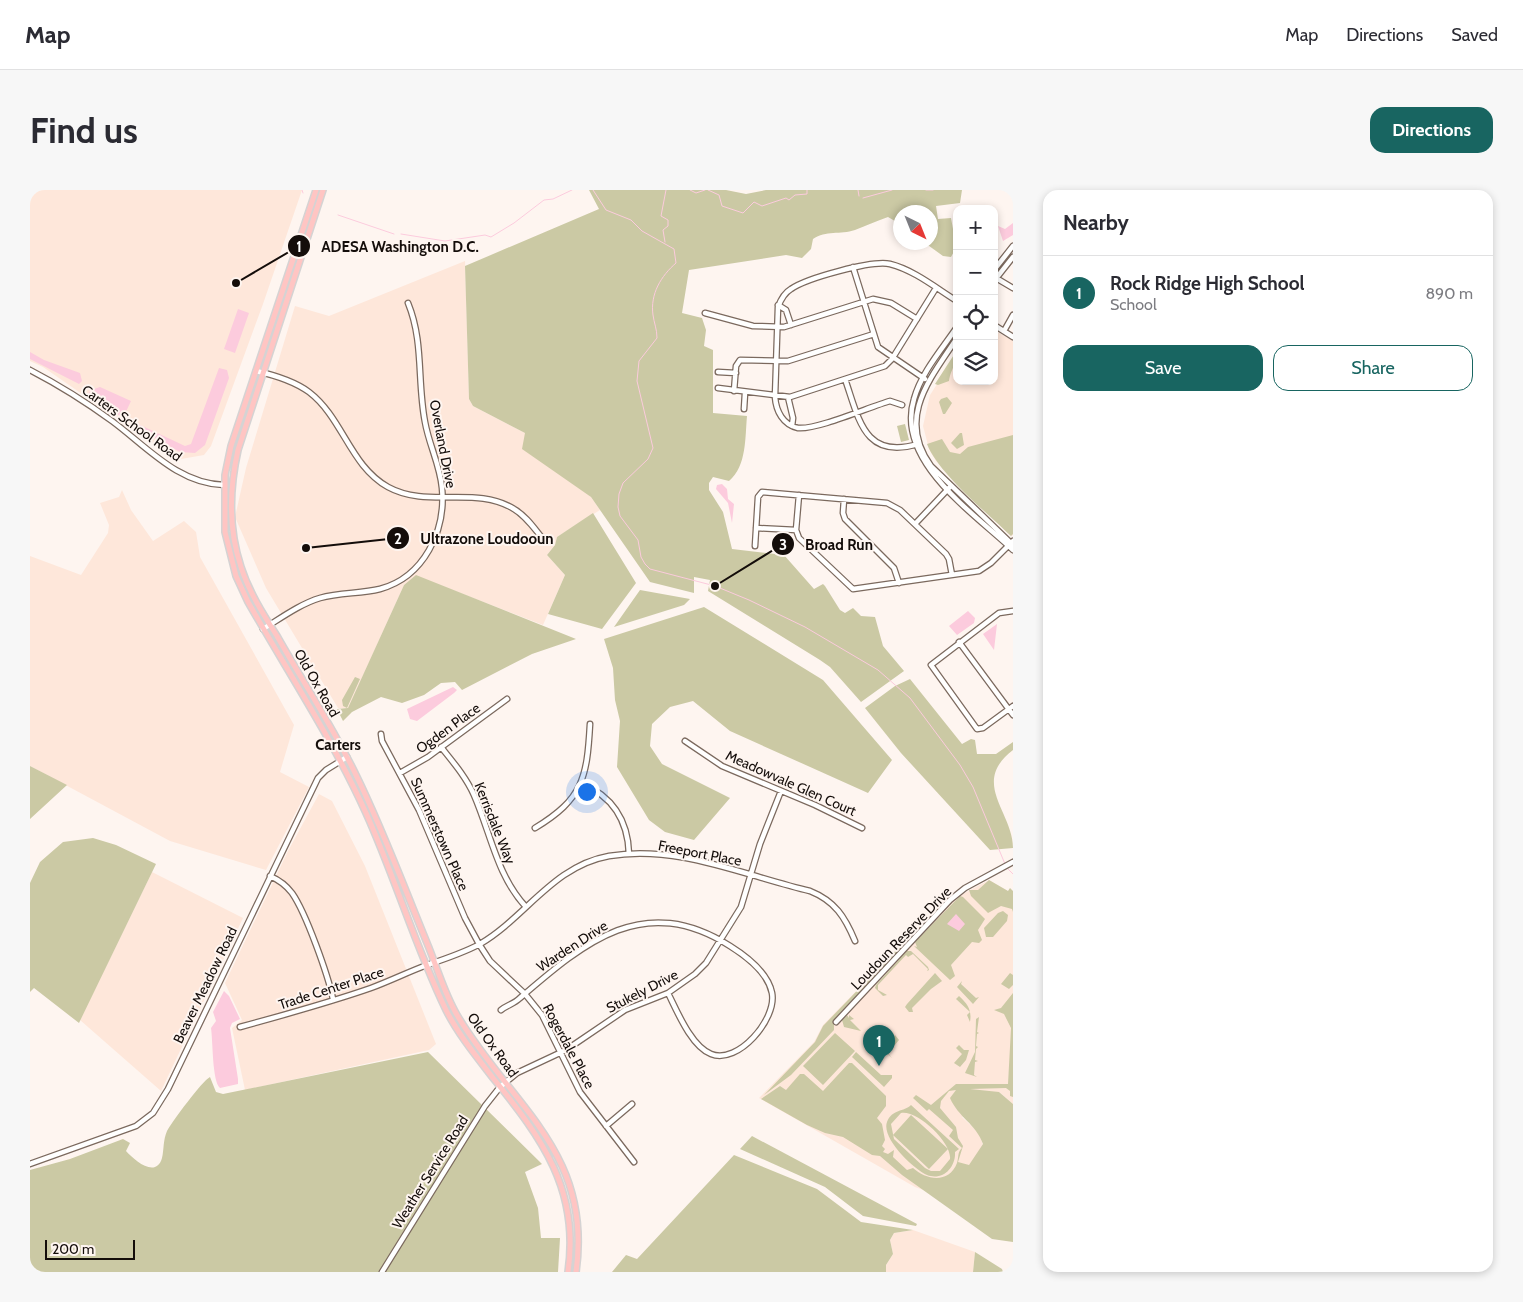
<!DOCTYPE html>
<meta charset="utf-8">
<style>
:root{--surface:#fff;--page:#f7f7f7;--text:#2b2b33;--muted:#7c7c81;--line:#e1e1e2;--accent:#186561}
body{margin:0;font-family:Cabin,sans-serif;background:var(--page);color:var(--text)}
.controls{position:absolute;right:15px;top:15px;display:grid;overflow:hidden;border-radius:10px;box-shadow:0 2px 8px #0003}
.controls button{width:45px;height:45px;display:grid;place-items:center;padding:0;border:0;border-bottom:1px solid var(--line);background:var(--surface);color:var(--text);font:25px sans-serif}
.compass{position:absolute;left:863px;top:15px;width:45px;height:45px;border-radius:50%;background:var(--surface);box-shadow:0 2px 8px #0003;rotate:137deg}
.scale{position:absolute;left:15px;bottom:12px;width:90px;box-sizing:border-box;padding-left:5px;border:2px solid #140d0a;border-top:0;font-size:14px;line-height:18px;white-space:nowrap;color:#140d0a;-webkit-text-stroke:4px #fef5f0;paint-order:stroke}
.you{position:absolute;left:556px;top:601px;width:18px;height:18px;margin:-12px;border:4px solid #fff;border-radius:50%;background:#1a73e8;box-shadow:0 0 0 8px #1a73e833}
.badge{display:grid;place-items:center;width:32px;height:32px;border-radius:50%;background:var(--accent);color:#fff;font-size:16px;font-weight:700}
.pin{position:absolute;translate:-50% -41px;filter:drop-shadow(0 1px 2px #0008)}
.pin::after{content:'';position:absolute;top:26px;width:18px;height:15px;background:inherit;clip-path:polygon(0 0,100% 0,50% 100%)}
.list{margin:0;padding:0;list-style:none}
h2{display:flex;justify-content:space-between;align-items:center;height:65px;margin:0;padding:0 20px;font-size:21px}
h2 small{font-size:16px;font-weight:400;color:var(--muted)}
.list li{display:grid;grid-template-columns:32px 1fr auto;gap:15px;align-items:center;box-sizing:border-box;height:75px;padding:0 20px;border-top:1px solid var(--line)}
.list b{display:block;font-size:19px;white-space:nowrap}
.list p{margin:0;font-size:16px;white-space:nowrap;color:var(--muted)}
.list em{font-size:16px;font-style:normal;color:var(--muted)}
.actions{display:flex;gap:10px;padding:15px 20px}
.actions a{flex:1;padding:11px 0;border:1px solid var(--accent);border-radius:15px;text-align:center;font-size:18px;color:var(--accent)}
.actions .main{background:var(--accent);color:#fff}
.icon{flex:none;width:28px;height:28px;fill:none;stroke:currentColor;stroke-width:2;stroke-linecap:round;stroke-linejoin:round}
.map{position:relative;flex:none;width:983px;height:1082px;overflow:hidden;border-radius:15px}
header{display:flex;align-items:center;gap:30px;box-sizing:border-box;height:70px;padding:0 25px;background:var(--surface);border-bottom:1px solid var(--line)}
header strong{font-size:24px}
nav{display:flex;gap:28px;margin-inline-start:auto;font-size:18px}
.intro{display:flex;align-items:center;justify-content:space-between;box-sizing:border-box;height:120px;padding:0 30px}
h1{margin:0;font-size:35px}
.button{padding:12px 22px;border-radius:15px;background:var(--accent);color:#fff;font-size:18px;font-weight:700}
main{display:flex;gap:30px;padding:0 30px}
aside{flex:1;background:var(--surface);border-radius:15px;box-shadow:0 2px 8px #0003}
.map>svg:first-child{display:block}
.built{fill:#fee7da}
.green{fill:#cbc9a4;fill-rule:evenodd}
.water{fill:#fccbdd}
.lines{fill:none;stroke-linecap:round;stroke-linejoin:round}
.stream{stroke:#fccbdd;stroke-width:1}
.minor-casing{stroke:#7b695e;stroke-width:7}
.major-casing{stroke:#d5d3d3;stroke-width:8}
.minor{stroke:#fff;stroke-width:4.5}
.major{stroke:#ffc5c3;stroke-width:5}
.labels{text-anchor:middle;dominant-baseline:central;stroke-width:4;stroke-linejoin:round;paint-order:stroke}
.street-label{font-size:14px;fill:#140d0a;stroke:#fef5f0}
.neighbourhood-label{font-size:15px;font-weight:bold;fill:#140d0a;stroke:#fef5f0}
.leader{fill:none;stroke:#140d0a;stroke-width:2}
.callout-dot{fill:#140d0a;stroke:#fef5f0;stroke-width:2}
.mark-label{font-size:15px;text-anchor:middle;font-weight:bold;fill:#fff}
.callout-label{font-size:15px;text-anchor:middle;font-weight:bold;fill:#140d0a;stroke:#fef5f0;stroke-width:4;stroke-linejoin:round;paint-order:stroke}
</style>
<header>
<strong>Map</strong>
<nav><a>Map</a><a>Directions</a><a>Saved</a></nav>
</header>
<div class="intro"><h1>Find us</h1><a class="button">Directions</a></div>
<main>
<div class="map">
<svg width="983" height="1082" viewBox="0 0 983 1082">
<rect width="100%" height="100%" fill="#fef5f0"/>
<!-- built -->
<path class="built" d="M0,0H272L233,114L181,256L174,265L151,269L136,262L13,177L0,171Z
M435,71L439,209L443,216L495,243L561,307L570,320L527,347L525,355L517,365L535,385L513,435L386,386L374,395L318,519L308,518L236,398L205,327L216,278L265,116L299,126Z
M964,140L983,151V345L981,346L906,271L899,259L893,236L900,205L927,163V191H964Z
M92,300L101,320L123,351L154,331L166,342L170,367L264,535L250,582L279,597L236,680L140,651L0,576V366L51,385L78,343L79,335L70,313L89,307Z
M289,604L302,611L335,676L406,854L399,860L215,900L202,838L212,830L195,793L258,661Z
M122,682L213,728L131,901L50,830Z
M959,690L983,704V914L969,902L932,927L949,943L953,955L948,965L928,988L918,996L899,1002L885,997L729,908L784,852L793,835L873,753L929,706Z
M883,1040L945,1062L943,1082H856V1075L863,1064L860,1050L864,1043Z"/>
<!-- green -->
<path class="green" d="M559,0H696L716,4L736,0H932L930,13L906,16L908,29L921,28L923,39L927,43V56L921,67L913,66L895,53L901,52V22H871L870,34L858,27C846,31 836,36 825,40C810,45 796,40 783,49L781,59L772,68L756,65L659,80L652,123L672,128L676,140L674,156L683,160V223L717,226C715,247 717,276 699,291L683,287L679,293V300L693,322L702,359L754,365L784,399L793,394L795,396L810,420L815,423L823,418L831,426L845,427L853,456L874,481L831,512L800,477L790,470L678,401L680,390L664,387V403L620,392L561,307L492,259L495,243L443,216L439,209L435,76L569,19Z
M927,160C927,175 921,178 919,191L908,195L905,194Z
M917,207L922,213L915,224H913L909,212L911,209Z
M875,234L879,250L871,252L867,236Z
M930,243H932L934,255L927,259L921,253Z
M983,245V344L981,346C956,322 909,284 897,254L912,249L920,262L930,264L938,257Z
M563,323L606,393L572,439L518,424L535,385L517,365L525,355L527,347Z
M386,385L546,449L502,464L432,500L425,492L411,493L394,505L372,513L351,507L322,522L313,531L307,519L318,518L374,395Z
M610,400L660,409L654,415L584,437Z
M674,417L793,490L862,570L838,603L700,541L663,511L640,517L622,534L620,556L632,574L700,608L664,650L635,642L619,630L587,577L590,531L585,510L583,478L574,449Z
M325,487L330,489L317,518L313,516L312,510Z
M880,489L932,554L941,549L945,550L947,564H966L983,552V560C940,593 983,622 983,658L960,660L871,563L835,518L865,496Z
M0,576L37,595L0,629Z
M63,648L86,655L126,674L49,833L4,798L0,802V693L10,672L33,652Z
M959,690L978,701L980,698L983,701V722L982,719L971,716L958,723L941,706L939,700H948Z
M930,706L933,707L955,729L948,740L952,750L949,753L942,752L921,775L925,786L920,790L884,756L887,757L885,752Z
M973,721L978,725L977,731L963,747H956L954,738L968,723Z
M873,753L875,754L873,756L804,832V840L761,885L734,905L785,852L793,836Z
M877,761H881L898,777L899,780L897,781L898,779L883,764L878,767L876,765L848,795V800L857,805L853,806L845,798L846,795Z
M905,783L912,791L901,799L882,818L883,822H879L875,817L877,814Z
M980,783L983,785V795L979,799L971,794Z
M932,791L931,794L946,808L949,807L943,814L927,797Z
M983,803V907L980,906V901L976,898L940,899L969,902L983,914V1052L962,1049L872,985L850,966L842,965L813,947L795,943L777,935L731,909L750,896L756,900L770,884H774L793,901L819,873H822L856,906V916L847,928L852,934L855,950L852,956L855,959L853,962L858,964L864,960L863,967L877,980L883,978C896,990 919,994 927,973C929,967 927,963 932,958L919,946L923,940L899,919L897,921L883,908L886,905L901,915L926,894H978L981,838L974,824L964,820L971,818ZM926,900L920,908C928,927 946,934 953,954L935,981L939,975L928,972L933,956L928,948L926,937L910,918L911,911L919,901Z
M929,806C938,814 942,821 940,832L937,825L940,822L926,809Z
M817,825L819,828V825L824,829L820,830L831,841L814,837L812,830Z
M949,827L947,842L949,843L947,844L946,856L948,857L946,859L945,870L948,871L945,872L944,885L947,887L935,883L945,862L946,829Z
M859,841L864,844L851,858L847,854Z
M805,843L825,861L793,895L773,876Z
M865,845L869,850L858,863L862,868L853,859Z
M929,855L934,860H939L936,870L930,877L924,873L932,864L926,858Z
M398,862L512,974L495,982L508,1018L511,1048H530L528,1082H0V980L40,969L93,949L100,953L96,961C104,970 126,989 132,968C134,959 133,950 137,941C142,932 172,891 180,887L186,902L193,904Z
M826,862L851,885H862V888L854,897L822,867Z
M881,915L929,959L925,962C926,977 913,991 897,985C883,979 851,948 857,932C862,919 874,922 881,915ZM871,923C888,920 922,953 920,969L910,981H901L895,978L864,949L861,934Z
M881,925L918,959L899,979L863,945Z
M722,946L887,1034L886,1036L833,1026L795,997L710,959Z
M704,965L787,999L831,1032L883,1040L864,1043L860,1050L863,1064L856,1075V1082H582L596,1065L607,1069Z
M945,1062L972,1079L973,1082H943Z"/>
<!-- water -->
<path class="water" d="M983,33V45L973,51L968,36L975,39Z
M208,119L219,123L205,163L194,159Z
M0,162L14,170L50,183L52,191L49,194L0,169Z
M189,178L197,180L199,188L175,255L165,263L150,262L104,236L106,233L155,256L161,254Z
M70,197L101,211L93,228L58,204L61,200Z
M692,294L697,299L698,309L704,314L702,333L698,313L686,299L687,295Z
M938,421L945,428L944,433L927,445L919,436Z
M967,434L964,460L953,444Z
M423,497L427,500L424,503L387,531L380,529L377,519Z
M926,724L935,734L929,741L917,734Z
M194,801L199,806L210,829L202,833L200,838L208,889V894L190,898C182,891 183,851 181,838L186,831L183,822Z"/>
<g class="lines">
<!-- stream -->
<path class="stream" d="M272,0L273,3
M563,0L576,20L601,30L612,41L644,59L646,73C631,86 620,104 623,125C624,133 627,139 627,148L609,171L607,191L623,258L618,269L593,293L589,304L588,317L590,326L608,350L611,367L615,374L620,379L685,396L719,410L775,437L848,480L880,508L930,575L943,597L975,674
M660,0L666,3L675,0
M678,0L689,5L692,16L713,23L724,12L732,16L756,8L759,10L765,5L777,4V0
M828,0L829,6
M896,0H903
M833,8L862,0
M308,25L364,44
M371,44L415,51L455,45L461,47L484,33L514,10L523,9L542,0
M635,52L633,40L638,36V30L631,26L636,0
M977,678L983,684"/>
<!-- minor casing -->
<g class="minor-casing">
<path id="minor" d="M823,77L848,157L895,189
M964,80L983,56
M966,88L983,98
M964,91L983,67
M748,115L756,120L761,135
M675,123L723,136L754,137L843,109L861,113L887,129
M964,135L983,147
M927,137C912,159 891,183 884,209C865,271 944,323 983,360
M974,141L983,125
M927,148C900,189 866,228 901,276L983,355
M0,180C29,195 56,212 82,231C116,256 148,294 194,295
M226,181C244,185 264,191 279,202C313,228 320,276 358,297C398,319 446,295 484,319C496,326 504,338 513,349
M688,182L706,183
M815,189C829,229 834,270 888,254
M688,198L760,207L855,176L862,169L906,98
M704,201L706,176L710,170L758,171L844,144
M758,207L763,228L762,236
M872,215L860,211C839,217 787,240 768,238C753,235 746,221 745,207L748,117C751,109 754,103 761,99C777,88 842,70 860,74C884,80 906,98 927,111
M714,219L715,203
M769,305L766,340L769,348L823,399L949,381L961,373L983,351
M814,309L813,323L815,329L864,378L869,393
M885,334L920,297
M726,338L766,340
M725,356L728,307L732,302L857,313L870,320L916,364L919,369L922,385
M983,421L969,423L901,475L947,539L953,538L983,516
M233,439C251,428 270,414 290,408C310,402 330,404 350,399C394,387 416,341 412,298C410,275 399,255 395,232C387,191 394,152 378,113
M929,452L983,525
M351,544L352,551L389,620L435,728L449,754L460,771L495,804L512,825L550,902L604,972
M655,551L692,576L785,615L832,638
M411,557C423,572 436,587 444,605C461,644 467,686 496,717
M370,583L398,567L477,509
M551,593C582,606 598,630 599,664
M505,638C553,609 557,588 560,534
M240,686C249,690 256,695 262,703C276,723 298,785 303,809
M471,820C477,815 484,814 490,808C556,751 614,702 700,756C716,766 738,783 742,803C747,829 708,875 681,864C661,856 647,821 638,803
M806,832L920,710L935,698L983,672
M210,837C254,825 298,813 341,798C360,791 378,782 397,775C415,769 433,763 450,754C496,727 523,676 579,666C647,654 715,686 780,701C805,711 815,727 825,751
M576,936L602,914
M0,974L106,936L123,923L138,899L288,588L296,580L317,567
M352,1082L455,916L470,897L487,883L536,860L595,820L638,803L665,784L676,773L711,717L730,654L751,601"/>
</g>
<!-- major casing -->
<g class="major-casing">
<path id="major" d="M286,0L201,256L195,285V342L206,386L218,412C258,482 303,550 336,623C365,687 385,756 416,820C428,844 446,866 463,888C512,948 550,1000 538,1082
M293,0L208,260C199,300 198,338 211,377C219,402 233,424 247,446C273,492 303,537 326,585C353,640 374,697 397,753C407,777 414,803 427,825C480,915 563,961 546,1082"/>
</g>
<!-- minor -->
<use href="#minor" class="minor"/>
<!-- major -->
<use href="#major" class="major"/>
</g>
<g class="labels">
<!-- street labels -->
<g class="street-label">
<text transform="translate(102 233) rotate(36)">Carters School Road</text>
<text transform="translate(413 254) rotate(79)">Overland Drive</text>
<text transform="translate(287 493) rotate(60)">Old Ox Road</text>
<text transform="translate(418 538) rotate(-36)">Ogden Place</text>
<text transform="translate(761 593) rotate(24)">Meadowvale Glen Court</text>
<text transform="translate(465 633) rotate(68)">Kerrisdale Way</text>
<text transform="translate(410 644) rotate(66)">Summerstown Place</text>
<text transform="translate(670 663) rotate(11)">Freeport Place</text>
<text transform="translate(871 748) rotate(-46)">Loudoun Reserve Drive</text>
<text transform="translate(542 756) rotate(-33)">Warden Drive</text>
<text transform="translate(175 795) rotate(-64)">Beaver Meadow Road</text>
<text transform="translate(301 798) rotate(-18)">Trade Center Place</text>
<text transform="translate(612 801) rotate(-27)">Stukely Drive</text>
<text transform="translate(463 855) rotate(54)">Old Ox Road</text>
<text transform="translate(539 856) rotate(62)">Rogerdale Place</text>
<text transform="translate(400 982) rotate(-58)">Weather Service Road</text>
</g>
<!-- neighbourhood labels -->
<g class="neighbourhood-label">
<text x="308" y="555">Carters</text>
</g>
</g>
<!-- callouts -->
<path class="leader" d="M206 93L269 56M276 358L368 348M685 396L753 354"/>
<g class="callout-dot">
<circle cx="206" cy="93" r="5"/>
<circle cx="276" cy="358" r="5"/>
<circle cx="685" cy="396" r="5"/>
<circle cx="269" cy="56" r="12"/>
<circle cx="368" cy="348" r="12"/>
<circle cx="753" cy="354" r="12"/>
</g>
<g class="mark-label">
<text x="269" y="62">1</text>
<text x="368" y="354">2</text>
<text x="753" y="360">3</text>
</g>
<g class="callout-label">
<text x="370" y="62">ADESA Washington D.C.</text>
<text x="457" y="354">Ultrazone Loudooun</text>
<text x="809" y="360">Broad Run</text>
</g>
</svg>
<div class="controls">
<button>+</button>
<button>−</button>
<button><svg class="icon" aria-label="locate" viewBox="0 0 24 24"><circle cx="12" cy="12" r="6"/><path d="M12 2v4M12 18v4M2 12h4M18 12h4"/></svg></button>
<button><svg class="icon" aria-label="layers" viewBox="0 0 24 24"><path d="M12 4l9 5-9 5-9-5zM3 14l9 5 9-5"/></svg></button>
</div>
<svg class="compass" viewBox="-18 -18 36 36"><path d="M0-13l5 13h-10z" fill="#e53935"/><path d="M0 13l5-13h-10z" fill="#7c7c81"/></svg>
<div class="scale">200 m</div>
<div class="you"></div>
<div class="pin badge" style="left:849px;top:876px">1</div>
</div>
<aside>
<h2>Nearby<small></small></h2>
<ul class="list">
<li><span class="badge">1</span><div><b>Rock Ridge High School</b><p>School</p></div><em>890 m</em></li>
</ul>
<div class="actions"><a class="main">Save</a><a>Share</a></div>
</aside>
</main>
